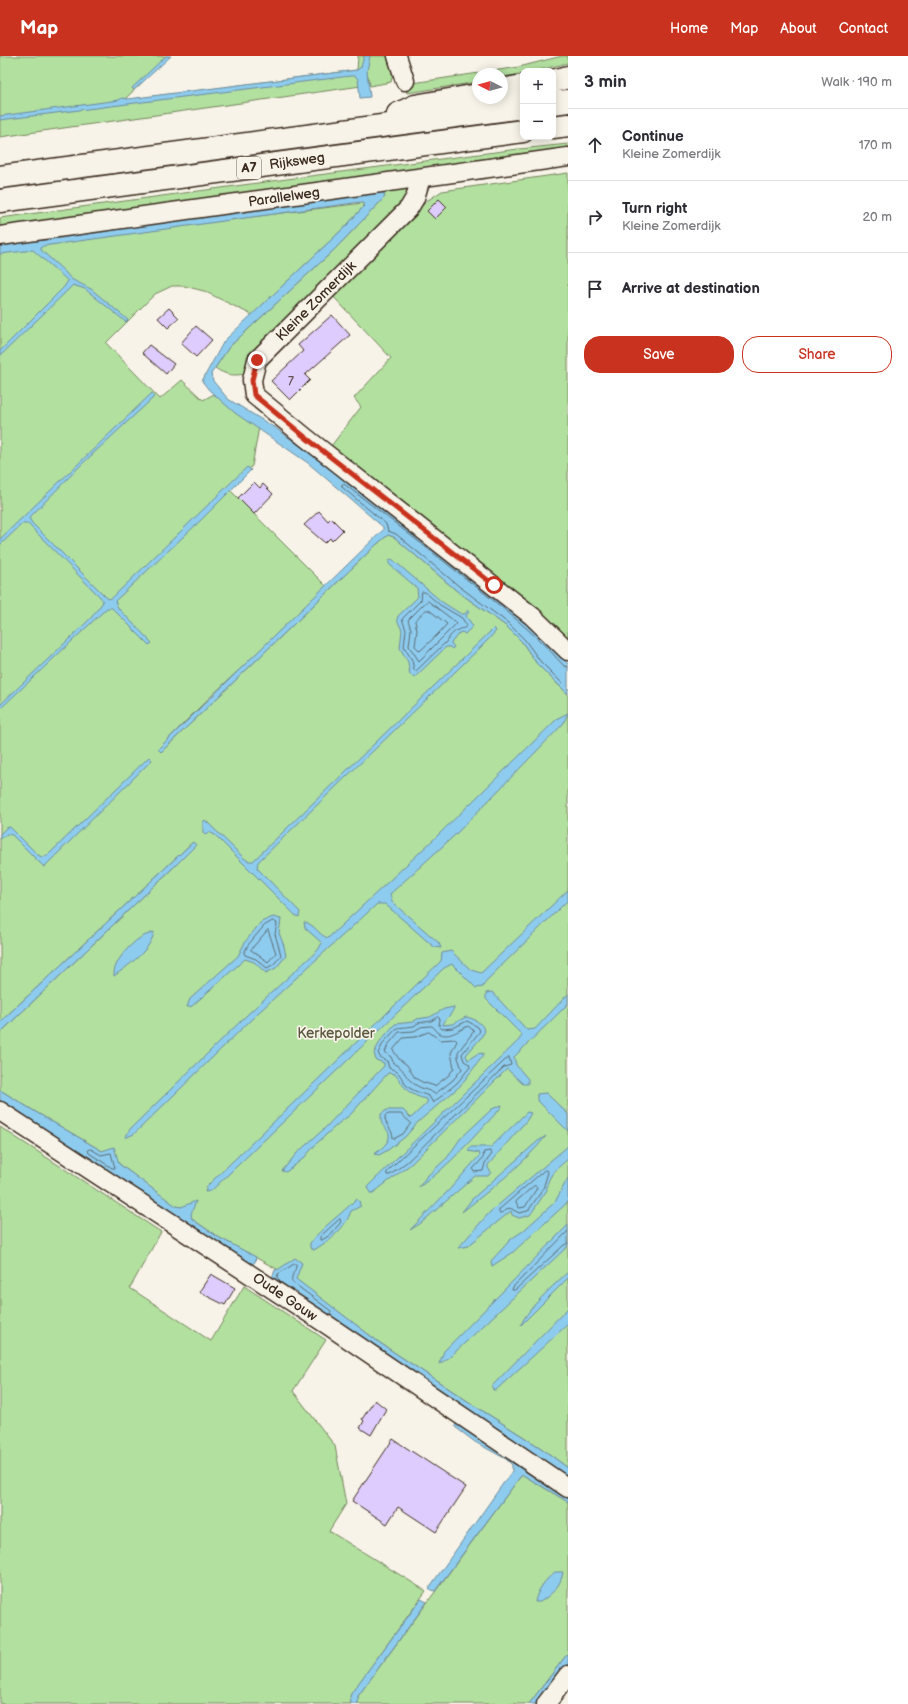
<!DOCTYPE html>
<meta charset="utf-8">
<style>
:root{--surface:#fff;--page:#f2f2f3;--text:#2b2b33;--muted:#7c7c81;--line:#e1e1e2;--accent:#c8321e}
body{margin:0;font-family:"Balsamiq Sans",sans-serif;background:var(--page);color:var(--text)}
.controls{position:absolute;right:12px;top:12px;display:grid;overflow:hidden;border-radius:8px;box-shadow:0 2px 10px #0003}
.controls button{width:36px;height:36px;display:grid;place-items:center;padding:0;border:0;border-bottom:1px solid var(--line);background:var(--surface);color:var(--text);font:20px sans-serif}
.compass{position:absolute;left:472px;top:12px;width:36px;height:36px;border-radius:50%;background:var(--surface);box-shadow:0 2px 10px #0003;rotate:276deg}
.stop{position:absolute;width:12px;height:12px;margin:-9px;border:3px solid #c8321e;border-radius:50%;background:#fff}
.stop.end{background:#c8321e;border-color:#fff;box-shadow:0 1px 4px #0008}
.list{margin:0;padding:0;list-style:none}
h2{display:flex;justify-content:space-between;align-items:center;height:52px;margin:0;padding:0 16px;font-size:17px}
h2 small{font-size:13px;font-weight:400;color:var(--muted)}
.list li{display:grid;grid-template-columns:26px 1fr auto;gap:12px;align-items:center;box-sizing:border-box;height:72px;padding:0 16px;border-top:1px solid var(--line)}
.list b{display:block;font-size:15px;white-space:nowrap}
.list p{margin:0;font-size:13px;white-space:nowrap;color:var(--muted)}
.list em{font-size:13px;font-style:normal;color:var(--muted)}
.actions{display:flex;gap:8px;padding:12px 16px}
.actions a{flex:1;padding:9px 0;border:1px solid var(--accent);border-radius:16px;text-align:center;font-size:14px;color:var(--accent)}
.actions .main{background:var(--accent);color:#fff}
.icon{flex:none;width:22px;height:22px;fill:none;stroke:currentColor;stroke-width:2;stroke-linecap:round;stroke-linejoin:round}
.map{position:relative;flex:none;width:568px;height:1648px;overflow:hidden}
header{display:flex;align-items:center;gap:24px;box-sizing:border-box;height:56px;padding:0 20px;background:var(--accent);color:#fff}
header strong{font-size:19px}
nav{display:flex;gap:22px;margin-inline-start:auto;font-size:14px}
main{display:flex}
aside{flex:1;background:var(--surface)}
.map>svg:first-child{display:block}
.green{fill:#b2e09f;stroke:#76855e}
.water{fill:#8eccef;stroke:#6d8b9b}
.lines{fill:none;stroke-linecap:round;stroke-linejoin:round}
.shore{stroke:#5c6b72;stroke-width:1}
.building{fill:#dfccfe;stroke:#3b2a1e}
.minor-casing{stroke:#3b2a1e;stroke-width:21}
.highway-casing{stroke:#3b2a1e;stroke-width:25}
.minor{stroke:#f7f3e8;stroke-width:18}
.highway{stroke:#f7f3e8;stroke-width:22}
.route{stroke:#c8321e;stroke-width:5}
.labels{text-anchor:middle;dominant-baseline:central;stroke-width:3.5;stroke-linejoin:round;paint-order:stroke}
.number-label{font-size:12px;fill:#645256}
.shield{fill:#f7f3e8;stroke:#73665b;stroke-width:1}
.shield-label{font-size:13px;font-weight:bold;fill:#3b2a1e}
.street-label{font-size:14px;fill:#3b2a1e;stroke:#f7f3e8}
.park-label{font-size:14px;fill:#59583e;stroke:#f7f3e8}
</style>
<header>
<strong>Map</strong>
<nav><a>Home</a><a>Map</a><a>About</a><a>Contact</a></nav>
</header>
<main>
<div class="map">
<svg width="568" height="1648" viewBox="0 0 568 1648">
<rect width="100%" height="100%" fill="#f7f3e8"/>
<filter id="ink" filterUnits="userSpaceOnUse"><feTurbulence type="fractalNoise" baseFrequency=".025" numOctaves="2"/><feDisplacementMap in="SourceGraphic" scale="8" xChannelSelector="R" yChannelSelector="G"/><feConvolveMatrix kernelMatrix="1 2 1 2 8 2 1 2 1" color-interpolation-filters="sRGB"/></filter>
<g filter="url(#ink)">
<!-- green -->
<path class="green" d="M0,0H169L124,44L357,14L358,0H389L394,14L391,26L370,30L367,16L361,30L0,81Z
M562,0H568V7L536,15H523V18L502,21V18H478V26L407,37L406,28L519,11Z
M568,88V96L0,175V162L287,123L510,94Z
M568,117V583C536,551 500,524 465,496C421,460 377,424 331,390L361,351L354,342L391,302L330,237L428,144L442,135Z
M405,132L408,137V142L247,317C235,321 225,319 215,312L229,291L334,194L383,143L382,133Z
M363,147L364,150L348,168L252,259L204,235L184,230H172L155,238L106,287L160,343L182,324L203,344L214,338L259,371L252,410L229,433L327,531L205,646L158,693L161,696L376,489L388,479L394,481L457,535L506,570L522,586L537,608L568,638V1412L541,1392L475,1350L380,1287L295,1223L218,1181L192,1163L181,1151L176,1150L154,1136L151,1132L102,1095L39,1058L0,1034V977L179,806L193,786L0,966V192Z
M0,1071L161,1176L130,1232L211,1285L244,1230L326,1284L293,1335L335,1390L346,1448L329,1475L426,1535L351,1638V1648H0Z
M523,1419L568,1446V1597L529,1648H358V1640L520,1421Z"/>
<!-- water -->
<path class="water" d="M166,0H171L134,34L132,32Z
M364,0H370L367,15L370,41L360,42L358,23L355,20H350L0,64V60L119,44L122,42L128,43L357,14L361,11Z
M382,133L385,141L334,194L229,291L211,318L213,325L228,343L277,373L331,413L513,556L560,599L568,608V638L537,608L522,586L506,570L457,535L394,481L388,479L376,489L161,696L158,693L383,474V471L308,407L235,357L209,334L202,325L224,285L348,168L364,150V148L361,146L43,190L40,192L41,194L65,216L71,223L91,233L128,264L126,266L85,233L73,229L0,300V295L64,231L68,225L33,194L0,198V190L125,171L366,139L370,136Z
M152,337L154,339L153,342L82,408L29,462L32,467L106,541L109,543L112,542L247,411L251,414L201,464L115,545L118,552L152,587L149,589L112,552H107L0,653V649L91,562L103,546L101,542L28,468H22L0,489V483Z
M392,503L442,546L461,558H465L468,554L469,556L466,560L473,570L465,578L462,576L459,577L451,587L454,591L452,593L450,591H446L415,621L410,619L408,606L400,592L402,574L397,564L398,560L418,541L417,532L389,508V505Z
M494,572L496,575L486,586L258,806L257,812L300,856L299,861L295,859L215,779L209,776L205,779L203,777V766L205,764L245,803L249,805H253Z
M568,657L563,668L456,778L390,838L392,846L439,887L441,892L434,891L385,848H377L259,956L134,1078L125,1082L130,1073L249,957L318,894L322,887L305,872L304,866C315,868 318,879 328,882L434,783L558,662Z
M149,701L152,704L44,811L12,779L7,778L0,783V778L6,772L10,771L38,799L42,801L47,800Z
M193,786L196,789L179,806L0,977V966Z
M568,834V844L485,926L483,931L476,932L452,908L444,912L211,1135L205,1136L207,1130L441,905L442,897L451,895L471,914L481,917Z
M273,861L281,863L279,877L284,890L286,900L276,912L266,917L254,906L245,903L192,950L187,951L190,943L238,900L245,886L261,866Z
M154,876C151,894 129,909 114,920C113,907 127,892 137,884C142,880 149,878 154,876Z
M492,936L527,974L535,973L568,938V948L514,1001L516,1009L528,1023V1028H523L507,1013L411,1108L373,1137H370L368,1130L519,984L522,979L486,943V937Z
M454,951C453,958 445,962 443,969L452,968L466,961C475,963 481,966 485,975L480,983L466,999L468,1004L477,998L483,997V1000L460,1030L418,1066L405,1081L388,1094L379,1099L374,1098C379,1095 391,1086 389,1078C386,1069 380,1073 381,1058L387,1054H403L411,1062L427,1047V1043C409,1040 404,1031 395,1018L388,1017L350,1059L339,1067L316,1088L304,1102L286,1116L282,1115L297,1097L324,1073L384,1010V1007L376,1004L374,997L381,984L395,968L413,966L417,963L430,961L444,953Z
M0,1034L39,1058L102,1095L114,1091L119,1108L176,1150L181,1151L196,1145L191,1158L192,1163L218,1181L256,1201L255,1206L250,1210L150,1144L101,1109L0,1044Z
M546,1037L568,1058V1075L537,1044V1038Z
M502,1049L500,1053C475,1079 449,1111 419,1131L426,1121L447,1102L460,1083L492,1053Z
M527,1056L531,1057L527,1064L488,1109V1112L491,1116L488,1120H475L421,1167L410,1174L449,1134L480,1099L479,1097L468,1095L470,1091H491Z
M546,1080C523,1109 491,1133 462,1156L472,1143L538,1085Z
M568,1090V1103C559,1111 546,1120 547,1134L530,1159L519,1162L512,1159L511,1155L468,1190L458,1192L490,1156Z
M568,1122V1146L512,1197L492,1210L491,1205L511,1183L523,1175L555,1146Z
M356,1143L360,1146L359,1148L361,1150L351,1155C345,1173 330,1184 314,1194L310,1192V1187C323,1170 341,1159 356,1143Z
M568,1169V1190L450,1301L439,1308L444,1295Z
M295,1202L302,1207L296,1223L380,1287L475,1350L541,1392L568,1412V1423L277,1229L272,1222L275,1214L279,1213Z
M568,1216V1222L521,1269C526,1254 555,1228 568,1216Z
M568,1252V1268L496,1334H493L492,1330Z
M456,1367L568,1440V1446L523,1419L520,1421L435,1535L431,1534L429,1532L512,1415V1409L506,1403L475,1386L455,1371Z
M555,1516H563C561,1530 551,1539 540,1546H535C537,1534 546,1523 555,1516Z
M421,1543L427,1546L358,1640V1648H351L350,1640L352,1636Z
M568,1597V1609L538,1648H529Z"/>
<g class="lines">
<!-- shore -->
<path class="shore" d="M422,536H425L440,549L462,562L467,570C463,574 462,571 458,574C453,576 449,581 446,586L416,615L414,614L412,604L404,591L406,574L402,563L421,544Z
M428,545L457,567L419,605L409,590L411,573L408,564L426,546Z
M426,554H429L447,568L438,578L420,595L415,590L417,574L415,565Z
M568,611L564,610C531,572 490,542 451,511C415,483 380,455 344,428H342V431L386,468L388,475L396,478L460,531L508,567L525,584L540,605L568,633
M273,865L277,867L275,878L281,899L274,908L267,912L256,903L245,899L244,897L248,889L264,870Z
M268,874L276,897L268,906L251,894Z
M438,961L440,963L439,970L442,973L453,972L467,965L478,971L480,975L462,998L464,1005L469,1008L470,1011L457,1027L433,1047L429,1040C421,1037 412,1035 406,1029C399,1019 401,1016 389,1012L387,1005L380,1001L378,997L384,986L397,972L414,970L418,967L431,965Z
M432,970C434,971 436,975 439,977C448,983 459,974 468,970L474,975L458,996V1002L462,1013L453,1024L435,1038C428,1033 419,1033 412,1026C404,1020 404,1011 394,1008L391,1001L385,996L388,989L399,976L414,975L421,971Z
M429,976L440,984L455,983L457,985L451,997L454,1012L449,1019L435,1030L422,1026L415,1022L407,1009L399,1003L393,994L403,982L415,981Z
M509,1001L511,1009L504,1011L408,1105L390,1119H387V1116L402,1101Z
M389,1058H401L411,1067L403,1078L395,1082H393C393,1073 384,1069 385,1060Z
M91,1093L101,1099L111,1097L115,1112H112L89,1097L88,1094Z
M484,1096L490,1095L492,1098L485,1107L483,1115L474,1116L473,1113L483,1102Z
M545,1114H547L548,1116L543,1133L528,1155L519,1157L510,1152L501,1157H499V1154Z
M534,1130H536L537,1132L525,1151L519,1152L516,1146Z
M340,1163L341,1166L330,1179L322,1184H320V1181Z
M568,1175L513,1231L512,1234H515L564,1189L568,1187
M305,1243L280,1226L277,1221L278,1218L294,1208H296C297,1214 290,1219 292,1226L331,1255V1257L329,1258"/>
</g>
<!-- building -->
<path class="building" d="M439,143L447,151L435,163L427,155Z
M169,252L179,262L168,272L158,262Z
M332,259L350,279L305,319L310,324L290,344L271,325L303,295L298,289Z
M196,270L212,284L196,301L181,287Z
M149,289L174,308L166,318L142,297Z
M254,426L260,432L263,428L273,438L254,458L238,442Z
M319,455L328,465L331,462L343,474L332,485L330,482L325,487L304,469Z
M211,1218L235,1232L225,1249L199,1236Z
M375,1344L386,1353L371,1379L360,1372L364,1365L362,1363Z
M393,1383L466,1431L436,1476L398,1451L387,1468L352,1445Z"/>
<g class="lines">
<!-- minor casing -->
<g class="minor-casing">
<path id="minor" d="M397,0L405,25
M421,122L415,142L409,152L257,304L252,324L254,339L305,381L532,560L568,595
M0,180L568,101
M0,1055L329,1270L568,1432
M546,1648L568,1619"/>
</g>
<!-- highway casing -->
<g class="highway-casing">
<path id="highway" d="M553,25L568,21
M502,34L523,30
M553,47L568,45
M398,58L415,50L478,39
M553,71L568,69
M0,121L523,51
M0,145L523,75"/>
</g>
<!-- minor -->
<use href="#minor" class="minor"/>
<!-- highway -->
<use href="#highway" class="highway"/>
</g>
</g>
<g class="lines" filter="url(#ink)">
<!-- route -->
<path class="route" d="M257,304L252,324L254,339L305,381L494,529"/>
</g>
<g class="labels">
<!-- number labels -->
<g class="number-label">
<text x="291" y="325">7</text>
</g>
<!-- shield labels -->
<rect class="shield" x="237" y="101" width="24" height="22" rx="3"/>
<g class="shield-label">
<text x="249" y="112">A7</text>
</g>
<!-- street labels -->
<g class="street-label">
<text transform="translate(297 105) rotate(-8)">Rijksweg</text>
<text transform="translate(284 141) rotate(-8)">Parallelweg</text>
<text transform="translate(316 245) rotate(-45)">Kleine Zomerdijk</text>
<text transform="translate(285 1241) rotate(34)">Oude Gouw</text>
</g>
<!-- park labels -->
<g class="park-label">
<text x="336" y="977">Kerkepolder</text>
</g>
</g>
</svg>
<div class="controls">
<button>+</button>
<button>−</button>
</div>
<svg class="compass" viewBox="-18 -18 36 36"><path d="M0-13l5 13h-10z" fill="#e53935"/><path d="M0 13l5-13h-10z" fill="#7c7c81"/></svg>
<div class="stop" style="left:494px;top:529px"></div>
<div class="stop end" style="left:257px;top:304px"></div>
</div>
<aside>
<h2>3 min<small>Walk · 190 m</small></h2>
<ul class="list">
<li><svg class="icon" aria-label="ahead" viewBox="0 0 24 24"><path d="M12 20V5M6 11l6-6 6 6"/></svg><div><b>Continue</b><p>Kleine Zomerdijk</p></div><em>170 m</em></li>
<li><svg class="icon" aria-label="right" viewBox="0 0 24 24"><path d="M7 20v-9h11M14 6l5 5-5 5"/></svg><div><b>Turn right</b><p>Kleine Zomerdijk</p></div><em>20 m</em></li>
<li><svg class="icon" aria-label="arrive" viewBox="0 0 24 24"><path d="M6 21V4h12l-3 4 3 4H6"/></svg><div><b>Arrive at destination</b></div></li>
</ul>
<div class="actions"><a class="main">Save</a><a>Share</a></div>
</aside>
</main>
